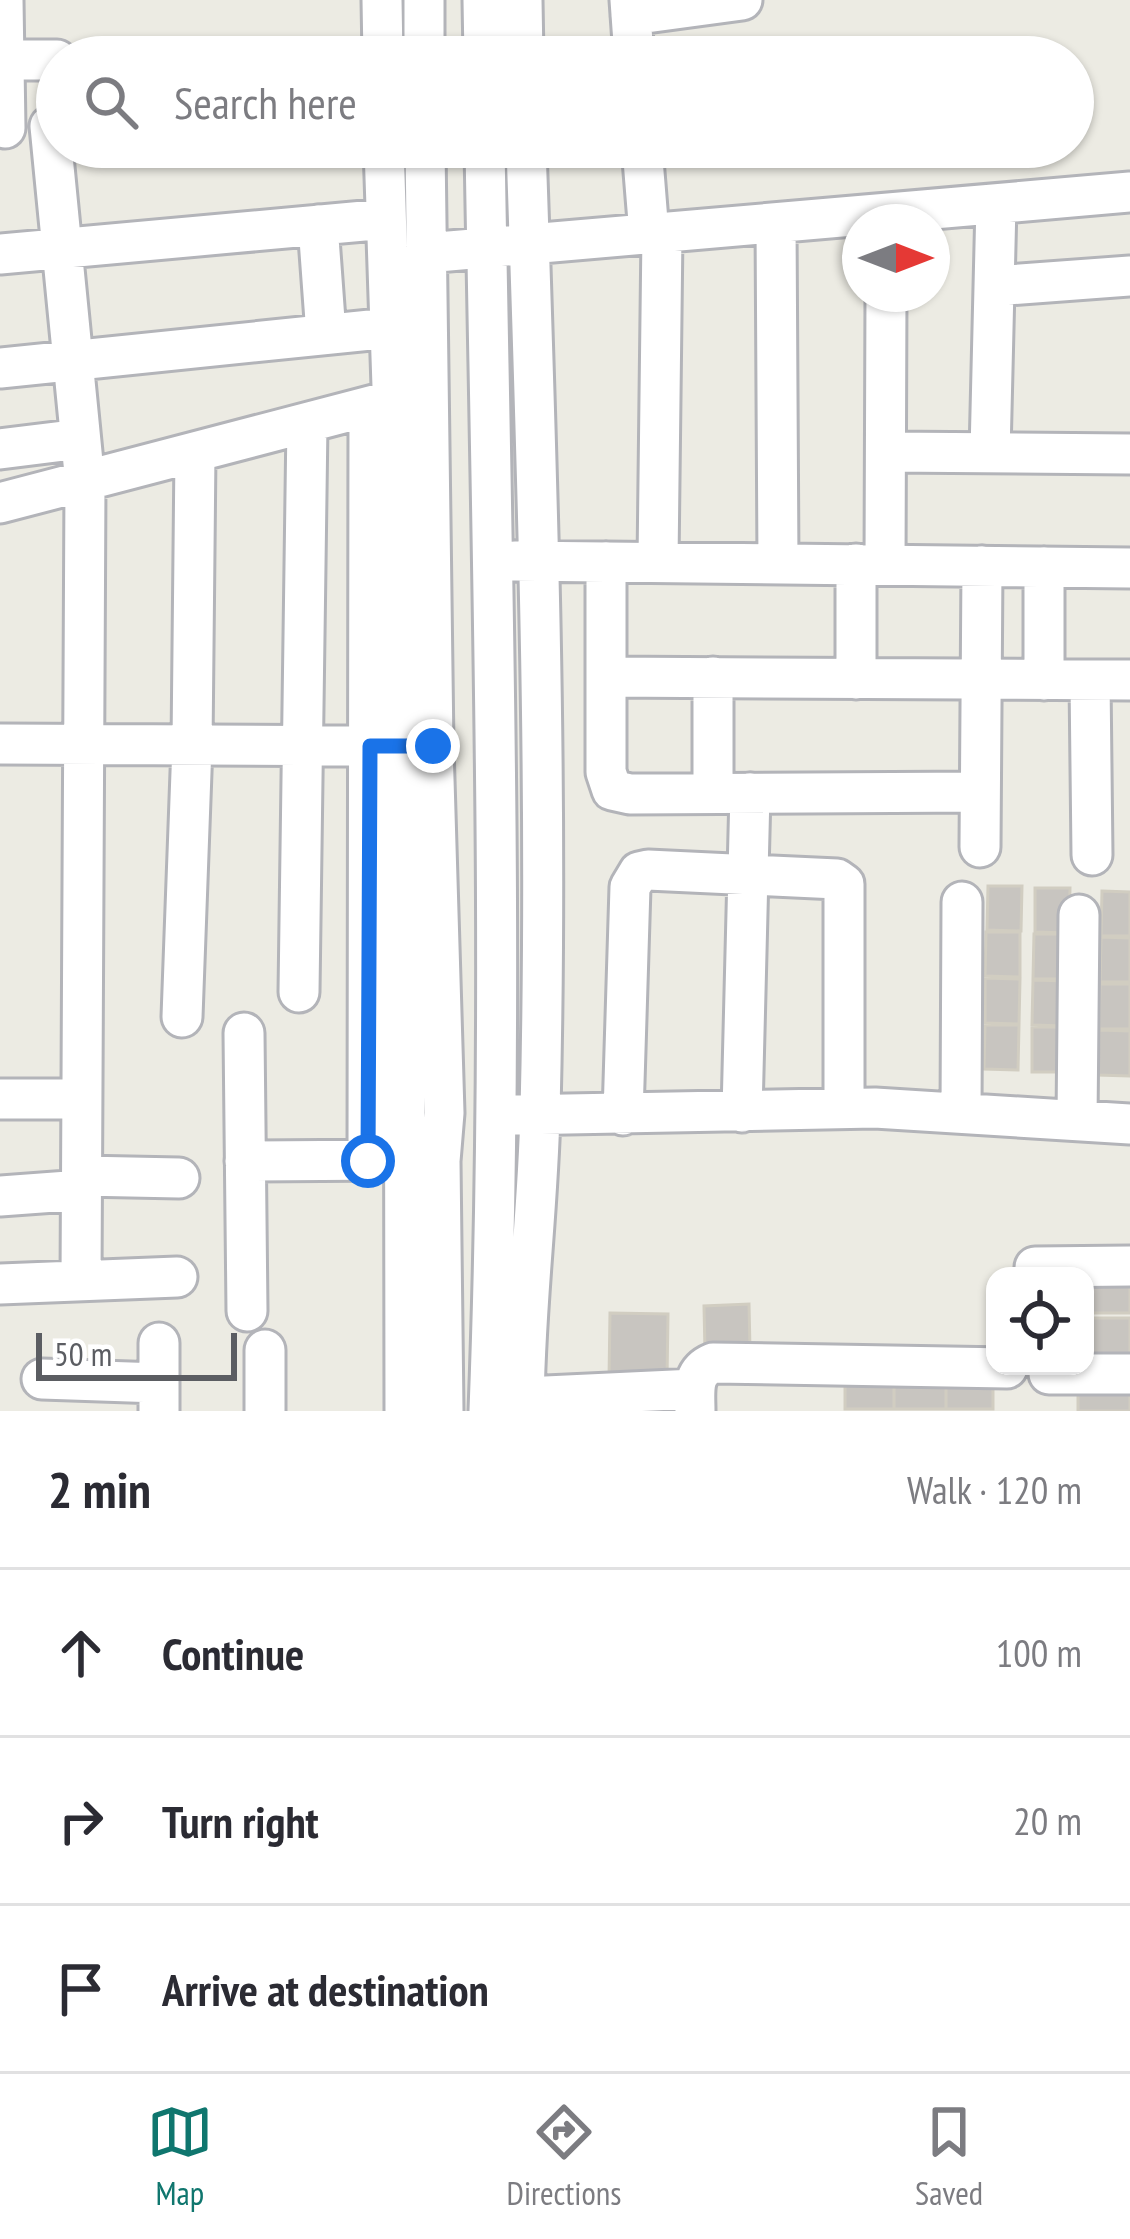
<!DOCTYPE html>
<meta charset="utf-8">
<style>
:root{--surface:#fff;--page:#f2f2f3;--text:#2b2b33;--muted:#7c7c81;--line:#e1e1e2;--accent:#0f766e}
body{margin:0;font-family:"PT Sans Narrow",sans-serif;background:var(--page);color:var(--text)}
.controls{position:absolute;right:36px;bottom:36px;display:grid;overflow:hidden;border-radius:24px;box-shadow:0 3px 9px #0004}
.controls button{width:108px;height:108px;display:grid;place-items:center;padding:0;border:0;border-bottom:3px solid var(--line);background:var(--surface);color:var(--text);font:60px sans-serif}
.compass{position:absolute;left:842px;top:204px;width:108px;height:108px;border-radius:50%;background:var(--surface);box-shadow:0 3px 9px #0004;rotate:90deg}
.scale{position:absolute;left:36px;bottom:30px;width:201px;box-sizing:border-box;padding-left:12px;border:6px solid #5b5d62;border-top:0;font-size:33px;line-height:42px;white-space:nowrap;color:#5b5d62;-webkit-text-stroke:9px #fff;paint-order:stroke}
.stop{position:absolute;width:36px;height:36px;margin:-27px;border:9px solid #1a73e8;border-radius:50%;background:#fff}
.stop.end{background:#1a73e8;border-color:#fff;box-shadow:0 3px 12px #0008}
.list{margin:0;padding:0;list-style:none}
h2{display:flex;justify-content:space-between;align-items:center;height:156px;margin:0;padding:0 48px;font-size:51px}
h2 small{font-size:39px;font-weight:400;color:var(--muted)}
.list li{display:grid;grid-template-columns:78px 1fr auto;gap:36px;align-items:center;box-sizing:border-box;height:168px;padding:0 48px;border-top:3px solid var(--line)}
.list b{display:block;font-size:45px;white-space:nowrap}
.list em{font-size:39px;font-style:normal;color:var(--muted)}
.icon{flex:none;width:66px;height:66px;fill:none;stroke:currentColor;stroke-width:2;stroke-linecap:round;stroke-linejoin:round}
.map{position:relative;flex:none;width:1130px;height:1411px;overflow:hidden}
.search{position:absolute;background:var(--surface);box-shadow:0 3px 9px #0004;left:36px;right:36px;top:36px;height:132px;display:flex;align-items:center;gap:30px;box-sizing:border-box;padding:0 42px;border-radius:66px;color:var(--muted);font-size:45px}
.sheet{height:660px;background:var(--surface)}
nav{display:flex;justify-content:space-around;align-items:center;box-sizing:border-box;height:168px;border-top:3px solid var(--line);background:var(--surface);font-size:33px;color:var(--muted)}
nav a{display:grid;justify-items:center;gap:6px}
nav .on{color:var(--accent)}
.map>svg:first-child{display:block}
.building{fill:#c8c5c0;stroke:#d1cdc1;stroke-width:3}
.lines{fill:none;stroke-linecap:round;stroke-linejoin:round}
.minor-casing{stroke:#b3b4b9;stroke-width:45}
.minor{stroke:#fff;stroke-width:39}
.route{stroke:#1a73e8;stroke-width:15}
</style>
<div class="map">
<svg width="1130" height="1411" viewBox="0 0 1130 1411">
<rect width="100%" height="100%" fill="#ecebe3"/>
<!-- building -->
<path class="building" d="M988,886H1022L1021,931L987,930Z
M1035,888H1070L1069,933L1035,932Z
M1102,891L1130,892V936H1101Z
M986,932H1020V977L985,976Z
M1034,934H1068L1067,979H1033Z
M1101,937L1130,938V982H1100Z
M985,978L1020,979L1019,1024L985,1023Z
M1033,980L1067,981L1066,1026L1032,1025Z
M1100,984H1130V1029H1099Z
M985,1025H1019L1018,1070L984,1069Z
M1032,1027H1066V1072H1032Z
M1099,1030L1130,1031V1076L1098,1075Z
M1130,1273V1313H1085V1276Z
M749,1304L750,1350L705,1352L704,1306Z
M610,1313L668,1314L667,1379H609Z
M1085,1318H1130V1357H1085Z
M845,1369H894V1409H845Z
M894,1369H946V1409H894Z
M946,1369H993V1409H946Z
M1078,1381H1130V1411H1078Z"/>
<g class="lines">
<!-- minor casing -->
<g class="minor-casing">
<path id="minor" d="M3,0L5,128
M382,0L383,57
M483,0L484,57
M522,0L523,57
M630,0L634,57
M631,15L742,0
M424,57V0
M4,60H57
M50,126L85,483L81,1281
M384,147L404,746L405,1411
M425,147L433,746L444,1113L440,1161L443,1411
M485,147C492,568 505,990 489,1411
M642,147L649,234
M776,223L778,564
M318,225L326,334
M426,253L1130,192
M0,254L386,219
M994,286L1130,276
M0,368L390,328
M0,449L80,439
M886,452L1130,454
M990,453L996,204
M0,503L389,401
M515,561L1130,568
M606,562V772L612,790L630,794L980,792
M658,562L662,233
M856,564V679
M885,565L886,294
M606,677L1130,680
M1044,680V567
M1090,680L1092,855
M0,744L392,746
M713,793V677
M980,847L982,566
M299,992L307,423
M182,1017L192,745L195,453
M244,1033L247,1311
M0,1099H80
M742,1112L750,793
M961,1113L962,902
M515,1115L875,1108L1130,1124
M623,1115L630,887L639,872L648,870L837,879L844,884V1109
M1077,1120L1079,915
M245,1161L390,1160
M368,1161L369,417
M82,1176L179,1178
M0,1196L82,1190
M1035,1267L1130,1266
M0,1284L177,1277
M265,1350V1411
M1049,1374H1130
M42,1379L159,1383
M502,1398L695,1389
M159,1411V1343
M524,1411C524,1311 538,1211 540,1111C548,790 537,468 526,147
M695,1411C695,1391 691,1372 713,1363L1007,1368"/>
</g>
<!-- minor -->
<use href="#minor" class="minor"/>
</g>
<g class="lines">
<!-- route -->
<path class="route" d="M368,1161L370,746H433"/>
</g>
</svg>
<div class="controls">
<button><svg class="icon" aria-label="locate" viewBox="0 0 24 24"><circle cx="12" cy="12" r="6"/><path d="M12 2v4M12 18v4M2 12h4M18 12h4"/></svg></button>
</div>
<svg class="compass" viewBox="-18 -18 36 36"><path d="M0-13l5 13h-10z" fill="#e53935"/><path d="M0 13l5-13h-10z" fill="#7c7c81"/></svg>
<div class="scale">50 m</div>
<div class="stop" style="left:368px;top:1161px"></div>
<div class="stop end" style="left:433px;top:746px"></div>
<div class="search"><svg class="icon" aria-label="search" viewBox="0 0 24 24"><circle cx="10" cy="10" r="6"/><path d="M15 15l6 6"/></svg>Search here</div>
</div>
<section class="sheet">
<h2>2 min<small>Walk · 120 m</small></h2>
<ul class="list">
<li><svg class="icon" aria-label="ahead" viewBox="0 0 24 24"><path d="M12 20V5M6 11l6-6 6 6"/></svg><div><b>Continue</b></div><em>100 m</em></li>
<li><svg class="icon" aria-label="right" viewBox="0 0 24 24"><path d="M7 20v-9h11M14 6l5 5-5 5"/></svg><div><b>Turn right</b></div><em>20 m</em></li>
<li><svg class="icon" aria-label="arrive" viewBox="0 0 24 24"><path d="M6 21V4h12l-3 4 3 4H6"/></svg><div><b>Arrive at destination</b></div></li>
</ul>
</section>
<nav>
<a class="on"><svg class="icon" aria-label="map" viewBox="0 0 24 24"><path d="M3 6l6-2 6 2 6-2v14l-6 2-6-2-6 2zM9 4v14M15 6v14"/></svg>Map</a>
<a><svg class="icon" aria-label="directions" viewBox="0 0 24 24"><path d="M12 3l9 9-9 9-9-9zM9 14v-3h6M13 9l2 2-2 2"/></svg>Directions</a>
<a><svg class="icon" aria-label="saved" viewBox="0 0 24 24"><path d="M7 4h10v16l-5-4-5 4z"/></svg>Saved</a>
</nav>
